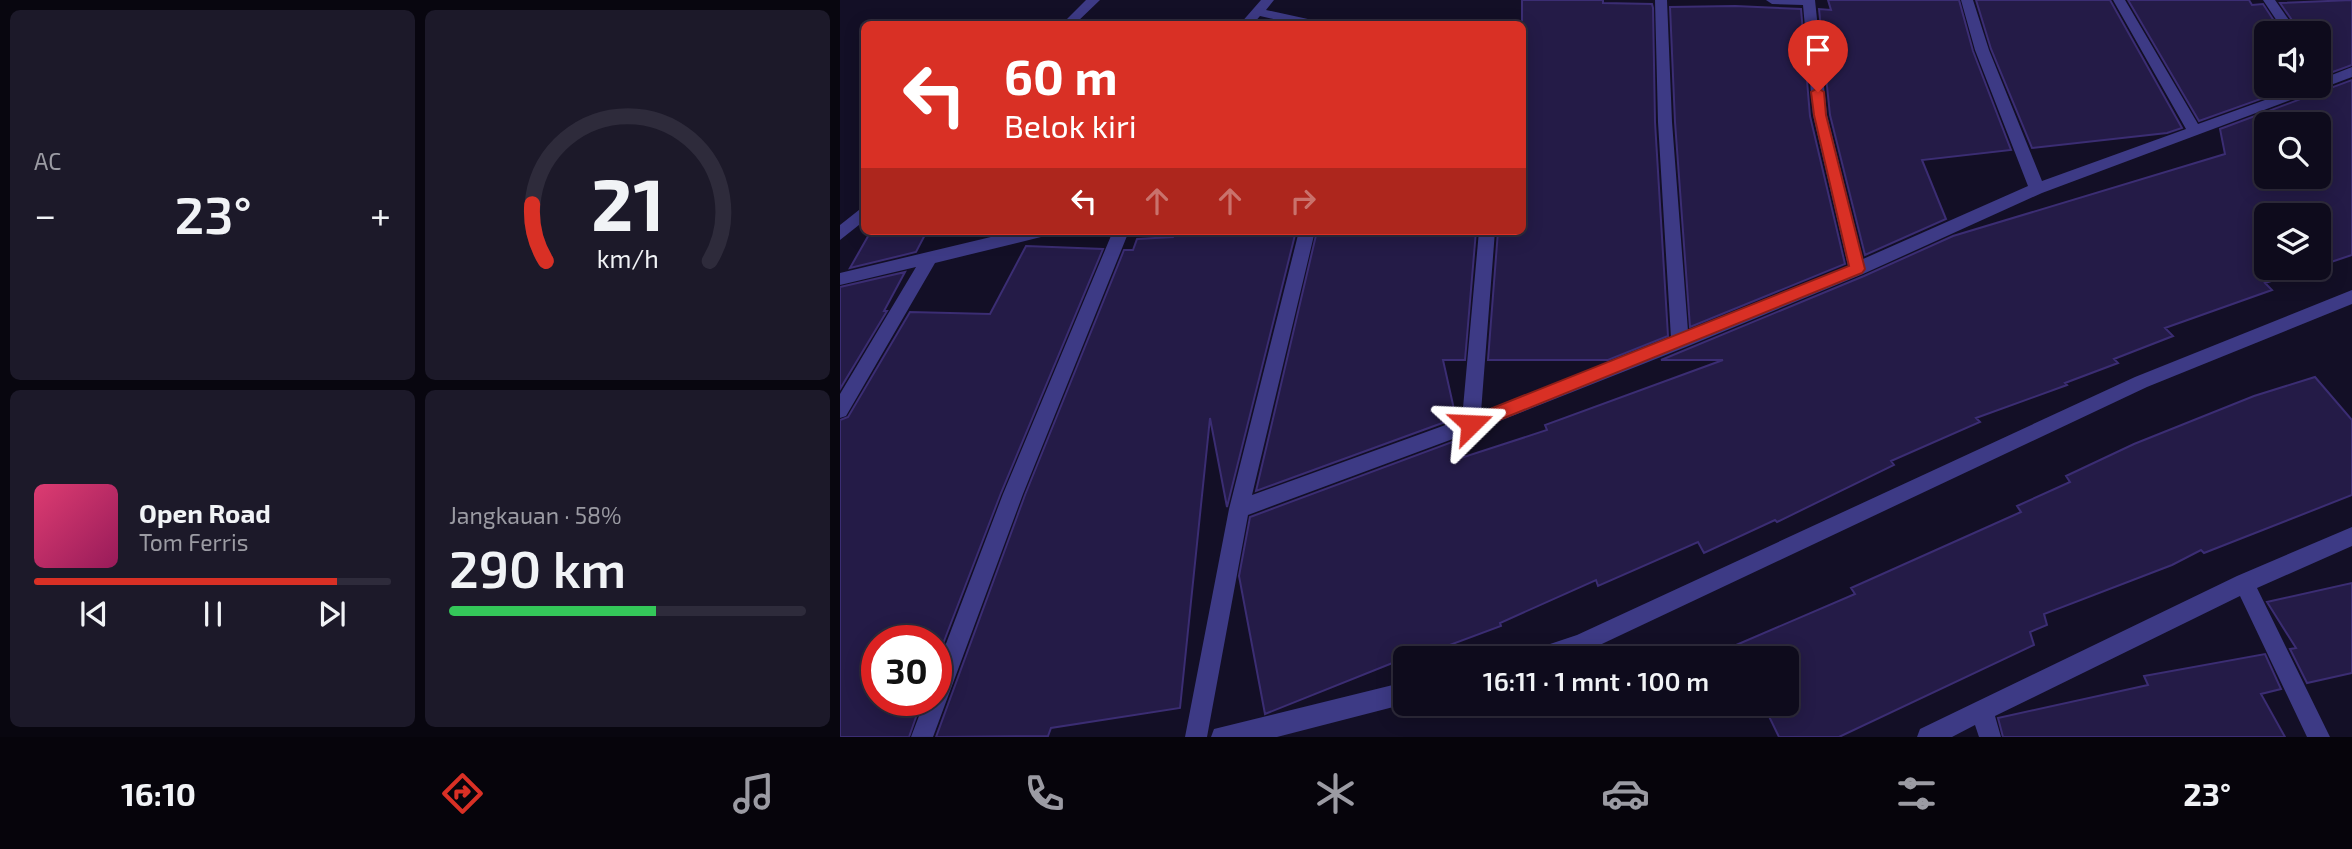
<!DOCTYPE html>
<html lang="id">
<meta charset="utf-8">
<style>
body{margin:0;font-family:"Exo 2",sans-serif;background:#1c1929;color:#f1f3f6;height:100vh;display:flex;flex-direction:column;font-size:26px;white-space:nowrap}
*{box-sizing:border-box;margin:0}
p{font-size:23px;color:#9b9ba3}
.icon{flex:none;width:38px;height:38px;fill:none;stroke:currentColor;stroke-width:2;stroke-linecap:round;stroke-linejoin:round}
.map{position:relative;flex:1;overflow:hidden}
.drawer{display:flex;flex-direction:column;gap:10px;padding:10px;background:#08060f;width:840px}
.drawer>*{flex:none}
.banner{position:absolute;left:21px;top:21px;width:665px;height:214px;border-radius:10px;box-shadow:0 4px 18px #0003,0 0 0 2px #2e2b3b;background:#d93025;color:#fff;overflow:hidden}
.fabs{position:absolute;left:1414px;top:21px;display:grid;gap:14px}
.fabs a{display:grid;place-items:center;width:77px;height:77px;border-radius:10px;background:#0e0b1c;box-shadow:0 4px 18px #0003,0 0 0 2px #2e2b3b;font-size:35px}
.speed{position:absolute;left:21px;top:625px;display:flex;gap:14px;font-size:35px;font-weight:700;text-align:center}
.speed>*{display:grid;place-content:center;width:91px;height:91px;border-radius:50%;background:#0e0b1c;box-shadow:0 4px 18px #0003,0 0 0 2px #2e2b3b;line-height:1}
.speed .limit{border:10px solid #d22;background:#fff;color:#111}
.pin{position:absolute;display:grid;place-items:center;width:60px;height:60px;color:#fff;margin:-72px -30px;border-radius:50% 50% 50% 0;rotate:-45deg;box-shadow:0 0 7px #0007}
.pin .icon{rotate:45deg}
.me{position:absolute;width:77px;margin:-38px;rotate:69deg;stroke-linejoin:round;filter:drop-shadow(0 0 5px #0008)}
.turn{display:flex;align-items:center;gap:24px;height:147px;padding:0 28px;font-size:32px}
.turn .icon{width:91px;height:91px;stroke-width:2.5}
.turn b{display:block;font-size:49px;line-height:60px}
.lanes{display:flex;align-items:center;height:66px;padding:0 28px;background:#0003;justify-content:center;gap:35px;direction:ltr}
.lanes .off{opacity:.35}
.big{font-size:52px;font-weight:600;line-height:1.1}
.drawer .tile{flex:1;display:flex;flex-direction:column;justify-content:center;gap:10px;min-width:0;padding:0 24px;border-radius:10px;background:#1c1929}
.drawer .dial{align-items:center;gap:0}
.dial svg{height:182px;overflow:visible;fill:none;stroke:#2e2b3b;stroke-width:7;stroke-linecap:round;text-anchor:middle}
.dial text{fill:#f1f3f6;stroke:none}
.song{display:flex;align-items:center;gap:21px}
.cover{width:84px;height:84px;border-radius:10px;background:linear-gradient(135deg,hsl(340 70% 55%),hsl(330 70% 35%))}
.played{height:7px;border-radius:4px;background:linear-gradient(90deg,#d93025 85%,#2e2b3b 85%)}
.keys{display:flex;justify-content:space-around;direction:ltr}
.heat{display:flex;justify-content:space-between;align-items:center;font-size:38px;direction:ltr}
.charge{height:10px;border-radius:5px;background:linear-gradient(90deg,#34c759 58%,#2e2b3b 0)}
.drawer .tiles{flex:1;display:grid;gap:10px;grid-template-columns:repeat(2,1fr)}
.trip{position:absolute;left:553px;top:646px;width:406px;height:70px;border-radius:10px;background:#0e0b1c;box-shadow:0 4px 18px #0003,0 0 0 2px #2e2b3b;font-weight:600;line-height:70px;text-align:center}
.tabs{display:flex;height:112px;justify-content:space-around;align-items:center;background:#06040b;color:#9b9ba3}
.tabs .icon{width:49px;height:49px}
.tabs .on{color:#d93025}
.tabs b{font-size:32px;color:#f1f3f6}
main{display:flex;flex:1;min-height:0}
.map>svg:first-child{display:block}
.building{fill:#241b47;stroke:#3b2d73;stroke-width:2;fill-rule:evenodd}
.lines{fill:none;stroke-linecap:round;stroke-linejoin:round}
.minor{fill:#3d3a85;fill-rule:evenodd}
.route{fill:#d93025;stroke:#8d1f18;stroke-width:2}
</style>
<main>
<section class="drawer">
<div class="tiles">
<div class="tile"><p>AC</p>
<div class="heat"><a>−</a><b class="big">23°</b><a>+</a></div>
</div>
<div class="tile dial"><svg viewBox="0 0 100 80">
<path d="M14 69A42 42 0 1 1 86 69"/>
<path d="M14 69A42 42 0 0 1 8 44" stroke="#d93025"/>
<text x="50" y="56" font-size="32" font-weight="700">21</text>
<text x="50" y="72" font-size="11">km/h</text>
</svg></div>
<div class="tile">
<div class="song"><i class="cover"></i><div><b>Open Road</b><p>Tom Ferris</p></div></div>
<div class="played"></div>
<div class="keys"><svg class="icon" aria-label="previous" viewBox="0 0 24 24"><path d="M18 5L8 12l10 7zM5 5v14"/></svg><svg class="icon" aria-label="pause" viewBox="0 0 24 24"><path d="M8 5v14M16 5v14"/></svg><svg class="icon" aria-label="next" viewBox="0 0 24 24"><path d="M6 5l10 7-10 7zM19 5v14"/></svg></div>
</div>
<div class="tile"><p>Jangkauan · 58%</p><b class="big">290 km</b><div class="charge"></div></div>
</div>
</section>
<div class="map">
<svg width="1512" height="737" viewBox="0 0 1512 737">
<rect width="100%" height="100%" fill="#130f26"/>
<path class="building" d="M682,0H763V3L812,4L813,8L815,122L828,336L768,360H648L658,231H682Z
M988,0H1119L1133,51L1171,150L1082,160L1106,219L1025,255L990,115L979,9L991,10Z
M1136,0H1270L1342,128L1327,133L1192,148L1151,49Z
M1288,0H1409L1412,5L1423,4L1442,33H1426V86H1457L1359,121Z
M1512,0V65L1479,77V33H1461L1440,3Z
M895,6L961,9L970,116L1005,264L850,327L835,122L830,7Z
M1512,80V255L1479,266V215H1426V268H1472L1425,283L1432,290L1325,328L1333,336L1274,359L1278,363L1225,383L1227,385L1136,418L1140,422L1051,461L1054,465L937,522L935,520L864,553L858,542L758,586L756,580L660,623L661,626L583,655L582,652L565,658L425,714L399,576L410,517L620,439L624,457L707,430L705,425L883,360H821L1024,276L1113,236L1385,154L1380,129ZM1426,124H1479V177H1426Z
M31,231H87L76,252L10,268Z
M334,231H456L387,507L370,418L340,708L211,728L208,736L96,737L185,495L284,250H293L297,239L333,237Z
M477,231H636L625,360H603L616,418L416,491Z
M186,246L263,249L161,493L96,662V640H37V700H82L69,737H0V420L8,417L70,312L150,314Z
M65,272L44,311H47L0,389V287Z
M1475,377L1512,420V495L1364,553L1361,550L1332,565L1204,614L1207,625L1190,632L1194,645L999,737H939L923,704H947V658H902L896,645L1015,594L1011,588L1181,512L1177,506L1230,482L1226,476L1294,444L1414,396Z
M1512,583V673L1467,683L1450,649L1456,648L1427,602Z
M1425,654L1441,689L1421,694L1445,737H1163L1158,718L1308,685L1304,676Z"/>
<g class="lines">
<path class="minor" d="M246,0H260L235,24H222Z
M421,0H434L426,10L477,21L479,24H456L420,16L413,24H400Z
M815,0H827L832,122L848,331L1008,266L973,115L963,5L932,4L926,0H975L987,115L1023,259L1188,186L1135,50L1121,0H1133L1149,50L1202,181L1346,129L1273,0H1285L1358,124L1464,86H1479V80L1512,67V77L1202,193L1023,274L846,347L637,430L408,515L367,737H345L389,509L459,231H475L412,495L622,419L639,231H655L641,412L831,338L818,122Z
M1423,0H1435L1458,33H1445Z
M24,206V221L0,240V225Z
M176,231H209L201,237L95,263L6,416L0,418V394L76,267L0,285V273Z
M273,231H289L183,494L93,737H71L85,700H96V670L163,494Z
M1512,290V304L1307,387L747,651L730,658H689L692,650L737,635L1295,377Z
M1512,527V546L1417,588L1490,737H1467L1400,596L1155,716L1161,737H1139L1135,725L1112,737H1077L1080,729L1397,576Z
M565,682V704L437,737H371L374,729Z"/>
</g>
<path class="route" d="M978,88L984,92L986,115L1025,269L1022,273L637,429L631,431L625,429L622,424L625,419L1009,266L974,115L971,92Z"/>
</svg>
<div class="fabs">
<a><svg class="icon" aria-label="sound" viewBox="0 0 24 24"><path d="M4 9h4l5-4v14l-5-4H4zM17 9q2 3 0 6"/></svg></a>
<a><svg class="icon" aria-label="search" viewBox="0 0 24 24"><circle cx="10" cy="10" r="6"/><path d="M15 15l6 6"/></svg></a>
<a><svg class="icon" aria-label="layers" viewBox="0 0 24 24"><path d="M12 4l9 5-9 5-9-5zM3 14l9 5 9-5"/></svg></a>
</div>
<div class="speed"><div class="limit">30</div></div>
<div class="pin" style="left:978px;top:92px;background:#d93025"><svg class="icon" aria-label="arrive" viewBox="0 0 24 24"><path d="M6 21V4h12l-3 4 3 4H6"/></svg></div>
<svg class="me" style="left:631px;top:424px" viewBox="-20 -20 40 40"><path d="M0-17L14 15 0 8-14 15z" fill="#d93025" stroke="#fff" stroke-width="4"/></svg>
<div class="trip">16:11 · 1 mnt · 100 m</div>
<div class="banner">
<div class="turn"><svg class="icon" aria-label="left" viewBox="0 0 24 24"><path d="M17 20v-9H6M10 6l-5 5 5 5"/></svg><div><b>60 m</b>Belok kiri</div></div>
<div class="lanes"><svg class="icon" aria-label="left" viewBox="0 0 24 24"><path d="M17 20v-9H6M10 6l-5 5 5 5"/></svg><svg class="icon off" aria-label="ahead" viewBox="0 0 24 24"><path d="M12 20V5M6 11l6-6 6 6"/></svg><svg class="icon off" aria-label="ahead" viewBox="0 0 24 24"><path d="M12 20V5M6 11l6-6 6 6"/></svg><svg class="icon off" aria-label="right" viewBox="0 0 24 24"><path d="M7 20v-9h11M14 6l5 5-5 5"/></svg></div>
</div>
</div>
</main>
<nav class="tabs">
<b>16:10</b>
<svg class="icon on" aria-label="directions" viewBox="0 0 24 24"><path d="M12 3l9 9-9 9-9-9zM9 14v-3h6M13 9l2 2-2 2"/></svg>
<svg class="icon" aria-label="music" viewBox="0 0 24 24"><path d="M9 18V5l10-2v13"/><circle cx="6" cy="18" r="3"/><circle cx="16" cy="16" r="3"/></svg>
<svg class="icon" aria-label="phone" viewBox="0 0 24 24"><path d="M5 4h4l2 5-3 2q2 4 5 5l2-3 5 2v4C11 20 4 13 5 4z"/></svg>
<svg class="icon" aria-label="climate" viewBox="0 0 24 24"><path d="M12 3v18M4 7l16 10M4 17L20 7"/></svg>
<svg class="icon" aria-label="car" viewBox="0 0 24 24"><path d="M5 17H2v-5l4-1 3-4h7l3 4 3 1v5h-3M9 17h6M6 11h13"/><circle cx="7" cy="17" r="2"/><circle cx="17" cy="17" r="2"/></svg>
<svg class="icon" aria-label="filters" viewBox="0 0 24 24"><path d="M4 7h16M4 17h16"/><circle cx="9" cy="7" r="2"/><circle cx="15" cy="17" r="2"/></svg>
<b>23°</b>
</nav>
